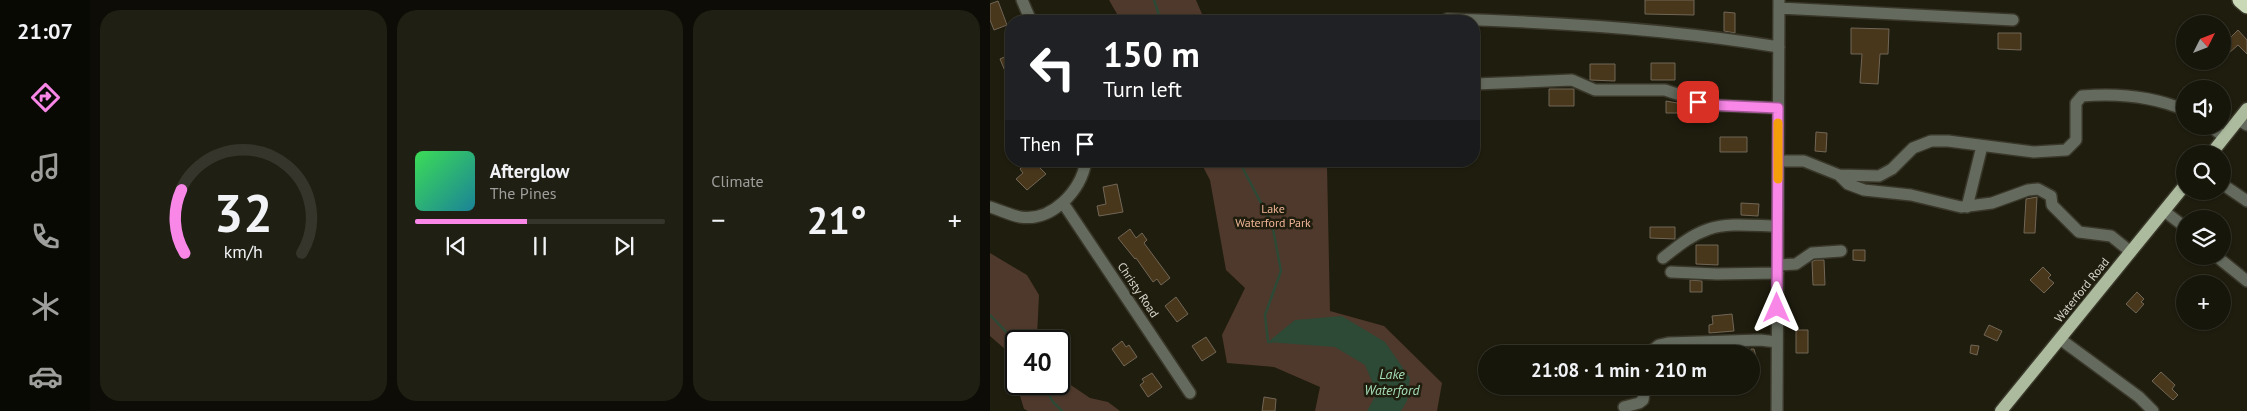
<!DOCTYPE html>
<meta charset="utf-8">
<style>
body{margin:0;font-family:"PT Sans",sans-serif;background:#201f13;color:#f1f3f6;height:100vh;display:flex;flex-direction:column;font-size:19px;white-space:nowrap}
*{box-sizing:border-box;margin:0}
p{font-size:16px;color:#9e9f9c}
.icon{flex:none;width:28px;height:28px;fill:none;stroke:currentColor;stroke-width:2;stroke-linecap:round;stroke-linejoin:round}
.map{position:relative;flex:1;overflow:hidden}
.drawer{display:flex;flex-direction:column;gap:10px;padding:10px;background:#0d0c06;width:900px}
.drawer>*{flex:none}
.hud{position:absolute;left:15px;top:15px;width:475px;height:152px;border-radius:20px;box-shadow:0 1px 4px #0004,0 0 0 1px #36352b;background:#202124;color:#fff;overflow:hidden}
.needle{width:32px;rotate:48deg}
.fabs{position:absolute;left:1186px;top:15px;display:grid;gap:10px}
.fabs a{display:grid;place-items:center;width:55px;height:55px;border-radius:50%;background:#17160a;box-shadow:0 1px 4px #0004,0 0 0 1px #36352b;font-size:25px}
.speed{position:absolute;left:15px;top:330px;display:flex;gap:10px;font-size:25px;font-weight:700;text-align:center}
.speed>*{display:grid;place-content:center;width:65px;height:65px;border-radius:50%;background:#17160a;box-shadow:0 1px 4px #0004,0 0 0 1px #36352b;line-height:1}
.speed .limit{border:2px solid #111;border-radius:8px;background:#fff;color:#111}
.pin{position:absolute;display:grid;place-items:center;width:42px;height:42px;color:#fff;margin:-21px;border-radius:10px;box-shadow:0 2px 8px #0006}
.me{position:absolute;width:55px;margin:-28px;rotate:0deg;stroke-linejoin:round;filter:drop-shadow(0 0 4px #0008)}
.turn{display:flex;align-items:center;gap:18px;height:105px;padding:0 15px;font-size:22px}
.turn .icon{width:65px;height:65px;stroke-width:2.5}
.turn b{display:block;font-size:35px;line-height:42px}
.then{display:flex;align-items:center;height:48px;padding:0 15px;background:#0003;gap:10px;font-size:19px}
.big{font-size:38px;font-weight:800;line-height:1.1}
.drawer .widget{flex:1;display:flex;flex-direction:column;justify-content:center;gap:8px;min-width:0;padding:0 18px;border-radius:20px;background:#201f13}
.drawer .dial{align-items:center;gap:0}
.dial svg{height:130px;overflow:visible;fill:none;stroke:#36352b;stroke-width:7;stroke-linecap:round;text-anchor:middle}
.dial text{fill:#f1f3f6;stroke:none}
.song{display:flex;align-items:center;gap:15px}
.cover{width:60px;height:60px;border-radius:8px;background:linear-gradient(135deg,hsl(130 70% 55%),hsl(190 70% 35%))}
.played{height:5px;border-radius:2px;background:linear-gradient(90deg,#f987e8 45%,#36352b 45%)}
.keys{display:flex;justify-content:space-around;direction:ltr}
.heat{display:flex;justify-content:space-between;align-items:center;font-size:28px;direction:ltr}
.drawer .tiles{flex:1;display:grid;gap:10px;grid-template-columns:repeat(3,1fr)}
.trip{position:absolute;left:488px;top:345px;width:282px;height:50px;border-radius:25px;background:#17160a;box-shadow:0 1px 4px #0004,0 0 0 1px #36352b;font-weight:800;line-height:50px;text-align:center}
main{display:flex;flex:1;min-height:0}
.menu{display:flex;flex-direction:column;width:90px;justify-content:space-around;align-items:center;background:#090904;color:#9e9f9c}
.menu .icon{width:35px;height:35px}
.menu .on{color:#f987e8}
.menu b{font-size:22px;color:#f1f3f6}
.map>svg:first-child{display:block}
.green{fill:#4f392c}
.water{fill:#2d4a36}
.lines{fill:none;stroke-linecap:round;stroke-linejoin:round}
.stream{stroke:#2d4a36;stroke-width:2.5}
.building{fill:#49371b;stroke:#716657}
.minor-casing{stroke:#393729;stroke-width:14}
.major-casing{stroke:#393729;stroke-width:15}
.highway-casing{stroke:#393729;stroke-width:18}
.minor{stroke:#646a5d;stroke-width:11}
.major{stroke:#acba9e;stroke-width:12}
.highway{stroke:#c9d9b7;stroke-width:15}
.route-casing{stroke:#a25897;stroke-width:12}
.route{stroke:#f987e8;stroke-width:9}
.slow{stroke:#f59e0b;stroke-width:9}
.labels{text-anchor:middle;stroke-width:5;stroke-linejoin:round;paint-order:stroke}
.park-label{font-size:12px;fill:#eeb596;stroke:#1f1d0e}
.street-label{font-size:12px;fill:#d8d7cd;stroke:#1f1d0e}
.water-label{font-size:14px;font-style:italic;fill:#a5ddb6;stroke:#1f1d0e}
</style>
<main>
<nav class="menu">
<b>21:07</b>
<svg class="icon on" aria-label="directions" viewBox="0 0 24 24"><path d="M12 3l9 9-9 9-9-9zM9 14v-3h6M13 9l2 2-2 2"/></svg>
<svg class="icon" aria-label="music" viewBox="0 0 24 24"><path d="M9 18V5l10-2v13"/><circle cx="6" cy="18" r="3"/><circle cx="16" cy="16" r="3"/></svg>
<svg class="icon" aria-label="phone" viewBox="0 0 24 24"><path d="M5 4h4l2 5-3 2q2 4 5 5l2-3 5 2v4C11 20 4 13 5 4z"/></svg>
<svg class="icon" aria-label="climate" viewBox="0 0 24 24"><path d="M12 3v18M4 7l16 10M4 17L20 7"/></svg>
<svg class="icon" aria-label="car" viewBox="0 0 24 24"><path d="M5 17H2v-5l4-1 3-4h7l3 4 3 1v5h-3M9 17h6M6 11h13"/><circle cx="7" cy="17" r="2"/><circle cx="17" cy="17" r="2"/></svg>
</nav>
<section class="drawer">
<div class="tiles">
<div class="widget dial"><svg viewBox="0 0 100 80">
<path d="M14 69A42 42 0 1 1 86 69"/>
<path d="M14 69A42 42 0 0 1 12 30" stroke="#f987e8"/>
<text x="50" y="56" font-size="32" font-weight="700">32</text>
<text x="50" y="72" font-size="11">km/h</text>
</svg></div>
<div class="widget">
<div class="song"><i class="cover"></i><div><b>Afterglow</b><p>The Pines</p></div></div>
<div class="played"></div>
<div class="keys"><svg class="icon" aria-label="previous" viewBox="0 0 24 24"><path d="M18 5L8 12l10 7zM5 5v14"/></svg><svg class="icon" aria-label="pause" viewBox="0 0 24 24"><path d="M8 5v14M16 5v14"/></svg><svg class="icon" aria-label="next" viewBox="0 0 24 24"><path d="M6 5l10 7-10 7zM19 5v14"/></svg></div>
</div>
<div class="widget"><p>Climate</p>
<div class="heat"><a>−</a><b class="big">21°</b><a>+</a></div>
</div>
</div>
</section>
<div class="map">
<svg width="1257" height="411" viewBox="0 0 1257 411">
<rect width="100%" height="100%" fill="#1f1d0e"/>
<path class="green" d="M119,0H206L215,21H131Z
M210,161H331L337,166L340,311L394,326L452,383L447,411H325L330,387L284,367L237,363L232,335L255,288L236,270L220,180Z
M0,253L37,275L49,295L47,336L49,341H26V384H69V377L100,398L118,402L130,411H38L34,409L16,350L0,336Z"/>
<path class="water" d="M352,316L395,342L420,378L417,401L411,411H377L387,393L375,365L345,347L278,342L305,320Z"/>
<g class="lines">
<path class="stream" d="M164,0L171,21
M249,161L282,224L291,271L275,315L278,342H281
M0,315L26,342
M53,384L63,402L72,411"/>
</g>
<path class="building" d="M655,0H704V15L655,14Z
M8,1L17,25L4,30L0,20V4Z
M734,12L745,13V33L734,31Z
M861,28L899,29L898,54H890L888,84L870,83L872,54H861Z
M1248,30L1257,40V54L1248,45L1239,53L1232,46Z
M1008,33H1031V50L1008,49Z
M21,54V68L15,71L10,59Z
M661,63H685V80H661Z
M600,64H625V81L600,80Z
M559,89H584V106H559Z
M676,101L693,104V113H676Z
M826,132L837,133L836,152L825,151Z
M730,137H757V152H730Z
M38,161H43L56,174L37,190L26,179L33,173L30,169Z
M127,184L133,212L109,216L107,206L116,204L113,187Z
M1047,197L1045,233H1034L1036,199Z
M751,203L769,204L768,216L751,215Z
M660,227H685V239L660,238Z
M140,229L146,238L152,233L157,240L154,243L180,278L171,285L167,279L163,282L146,258L145,259L128,238Z
M706,245H728V265L706,264Z
M863,250H875V261L863,260Z
M825,260H834L835,285H823L822,262Z
M1053,267L1061,275L1058,278L1064,283L1054,293L1040,280Z
M700,280L712,281V292H700Z
M1147,292L1154,299L1151,302L1154,304L1146,313L1136,304Z
M186,297L198,314L187,322L175,306Z
M742,314L744,331L719,333V325L723,324L722,316Z
M999,325L1012,331L1007,341L994,335Z
M806,330H818V353H806Z
M216,337L226,352L212,361L202,346Z
M132,341L136,347L139,345L147,357L134,366L122,349Z
M981,345L989,346L987,355L980,353Z
M761,349H764L770,373L761,375Z
M1171,372L1185,385L1182,389L1188,395L1183,400L1162,381Z
M162,373L172,387L158,397L150,385L154,382L152,379Z
M274,397L286,399L285,411H272Z"/>
<g class="lines">
<defs>
<path id="minor" d="M32,0L41,21
M789,8L1023,20
M457,19C566,22 682,29 789,47
M485,84L582,80L605,90H675L720,105L788,108
M1248,120L1257,125
M1220,126L1234,137
M788,161H814L849,175L889,176L902,169L923,148L941,141H958L1044,152L1076,150L1086,140V103L1092,96C1127,93 1162,96 1195,110
M849,175L858,184L874,190L921,195L971,207L1002,203L1038,190L1048,189L1061,196L1062,205L1089,232L1121,236L1141,252
M1232,184L1257,201
M73,203L200,393
M0,207C10,210 20,215 30,217C62,222 91,191 96,161
M977,207L992,146
M1174,211L1195,227
M1226,256L1257,281
M673,258C688,246 701,235 719,229C737,222 768,226 788,226
M788,265L806,264L822,253L851,251
M681,272L727,274L788,273
M1070,339L1149,397L1163,411
M658,354L669,345L678,343L770,340L787,342
M634,407L649,403L653,400L655,386
M787,411L789,0"/>
<path id="major" d="M1221,154L1257,109
M1011,411L1195,185"/>
<path id="highway" d="M1250,0L1257,6"/>
</defs>
<use href="#minor" class="minor-casing"/>
<use href="#major" class="major-casing"/>
<use href="#highway" class="highway-casing"/>
<use href="#minor" class="minor"/>
<use href="#major" class="major"/>
<use href="#highway" class="highway"/>
</g>
<g class="lines">
<defs>
<path id="route" d="M708,102L720,105L788,108L787,308"/>
</defs>
<use href="#route" class="route-casing"/>
<use href="#route" class="route"/>
<path class="slow" d="M788,179V123"/>
</g>
<g class="labels">
<g class="park-label">
<text x="283" y="213">Lake<tspan x="283" dy="14">Waterford Park</tspan></text>
</g>
<g class="street-label">
<text transform="translate(148 290) rotate(56)" y="4">Christy Road</text>
<text transform="translate(1092 290) rotate(-51)" y="4">Waterford Road</text>
</g>
<g class="water-label">
<text x="402" y="379">Lake<tspan x="402" dy="16">Waterford</tspan></text>
</g>
</g>
</svg>
<div class="fabs">
<a><svg class="needle" viewBox="-14 -14 28 28"><path d="M0-13l5 13h-10z" fill="#e53935"/><path d="M0 13l5-13h-10z" fill="#9e9f9c"/></svg></a>
<a><svg class="icon" aria-label="sound" viewBox="0 0 24 24"><path d="M4 9h4l5-4v14l-5-4H4zM17 9q2 3 0 6"/></svg></a>
<a><svg class="icon" aria-label="search" viewBox="0 0 24 24"><circle cx="10" cy="10" r="6"/><path d="M15 15l6 6"/></svg></a>
<a><svg class="icon" aria-label="layers" viewBox="0 0 24 24"><path d="M12 4l9 5-9 5-9-5zM3 14l9 5 9-5"/></svg></a>
<a>+</a>
</div>
<div class="speed"><div class="limit">40</div></div>
<div class="pin" style="left:708px;top:102px;background:#d93025"><svg class="icon" aria-label="arrive" viewBox="0 0 24 24"><path d="M6 21V4h12l-3 4 3 4H6"/></svg></div>
<svg class="me" style="left:787px;top:308px" viewBox="-20 -20 40 40"><path d="M0-17L14 15 0 8-14 15z" fill="#f987e8" stroke="#fff" stroke-width="4"/></svg>
<div class="trip">21:08 · 1 min · 210 m</div>
<div class="hud">
<div class="turn"><svg class="icon" aria-label="left" viewBox="0 0 24 24"><path d="M17 20v-9H6M10 6l-5 5 5 5"/></svg><div><b>150 m</b>Turn left</div></div>
<div class="then">Then<svg class="icon" aria-label="arrive" viewBox="0 0 24 24"><path d="M6 21V4h12l-3 4 3 4H6"/></svg></div>
</div>
</div>
</main>
